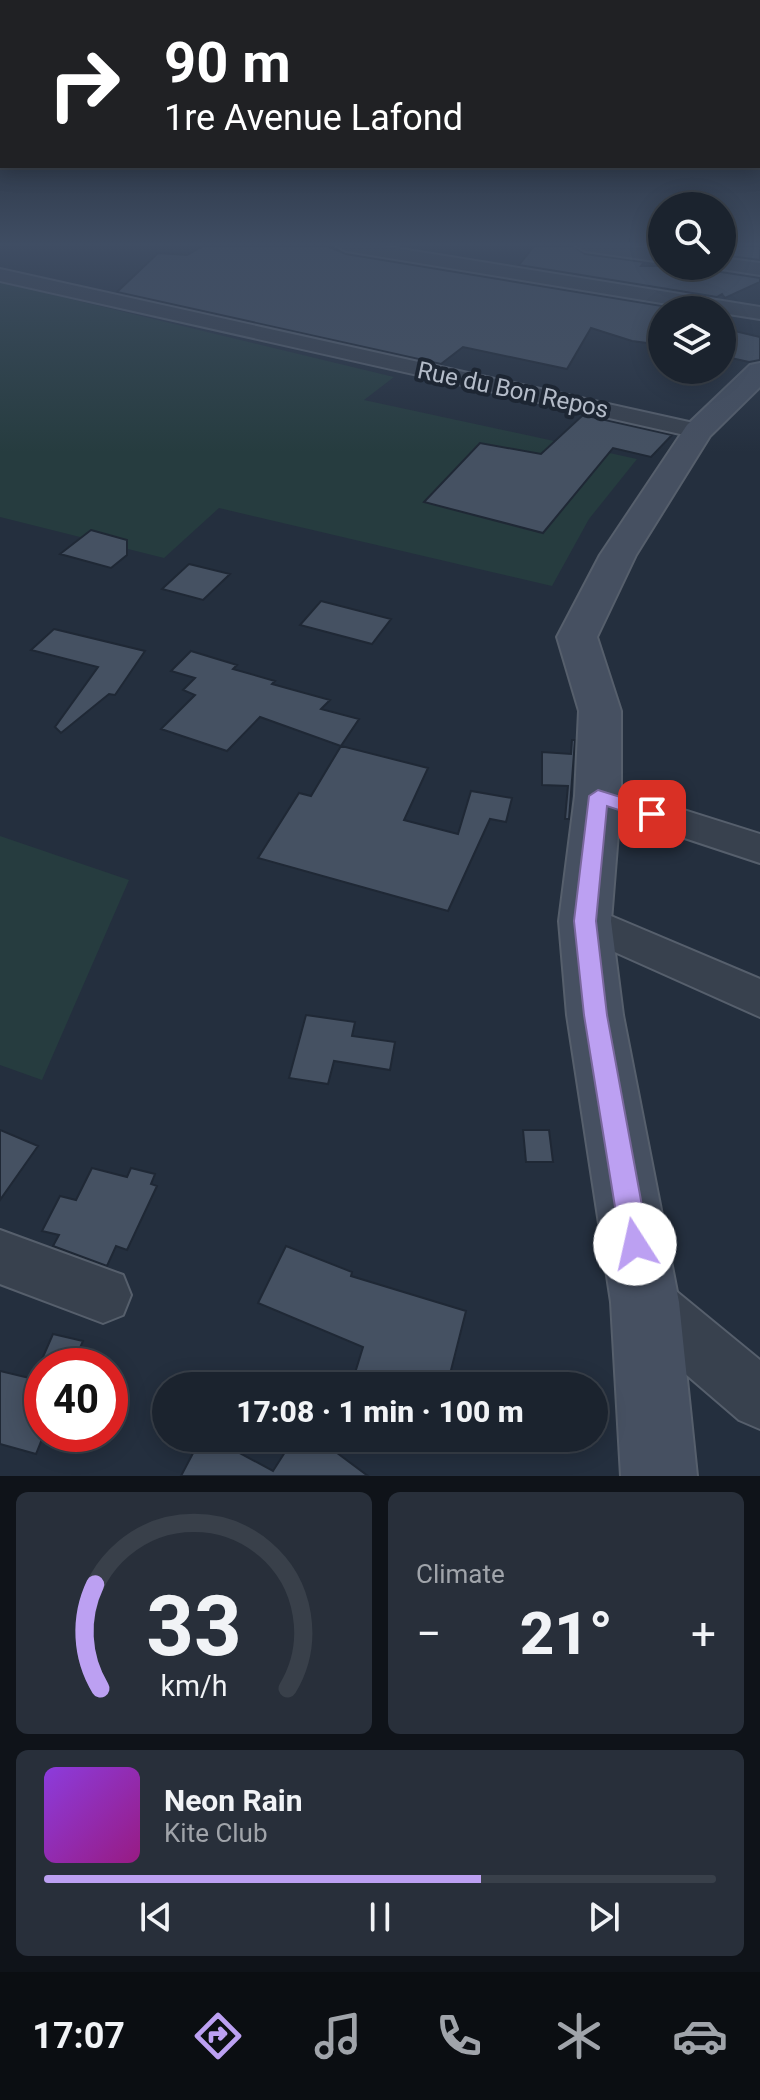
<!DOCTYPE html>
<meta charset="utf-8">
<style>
body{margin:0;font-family:Roboto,sans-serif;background:#282f3a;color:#f1f3f6;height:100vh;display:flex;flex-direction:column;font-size:30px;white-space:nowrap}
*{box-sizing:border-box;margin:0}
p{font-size:26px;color:#a0a4aa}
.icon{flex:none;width:44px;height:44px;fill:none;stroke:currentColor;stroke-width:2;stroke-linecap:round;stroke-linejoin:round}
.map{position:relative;height:1476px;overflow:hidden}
.side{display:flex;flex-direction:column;gap:16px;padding:16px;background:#0f1319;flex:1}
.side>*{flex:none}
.banner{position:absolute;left:0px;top:0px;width:760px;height:168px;box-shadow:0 4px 20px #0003,0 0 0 2px #39404a;background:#202124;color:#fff;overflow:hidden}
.buttons{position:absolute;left:648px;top:192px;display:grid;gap:16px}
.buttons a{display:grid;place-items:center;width:88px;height:88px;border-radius:50%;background:#1b232e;box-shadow:0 4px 20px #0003,0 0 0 2px #39404a;font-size:40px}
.speed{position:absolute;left:24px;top:1348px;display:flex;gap:16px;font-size:40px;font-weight:700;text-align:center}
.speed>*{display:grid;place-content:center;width:104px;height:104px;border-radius:50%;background:#1b232e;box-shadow:0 4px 20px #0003,0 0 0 2px #39404a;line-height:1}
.speed .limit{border:12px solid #d22;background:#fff;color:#111}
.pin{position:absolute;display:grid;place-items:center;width:68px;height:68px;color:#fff;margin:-34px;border-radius:16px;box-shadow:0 4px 12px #0006}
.me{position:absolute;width:88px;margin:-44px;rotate:350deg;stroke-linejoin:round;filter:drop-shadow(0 0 6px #0008)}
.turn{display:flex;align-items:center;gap:28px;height:168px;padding:0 32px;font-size:36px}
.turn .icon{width:104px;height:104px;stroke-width:2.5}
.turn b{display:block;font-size:56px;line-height:68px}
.big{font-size:60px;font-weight:800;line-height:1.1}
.side .card{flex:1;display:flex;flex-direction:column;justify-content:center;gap:12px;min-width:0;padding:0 28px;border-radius:12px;background:#282f3a}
.side .dial{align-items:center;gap:0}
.dial svg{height:208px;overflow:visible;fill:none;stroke:#39404a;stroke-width:7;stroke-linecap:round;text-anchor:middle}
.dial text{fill:#f1f3f6;stroke:none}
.song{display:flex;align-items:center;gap:24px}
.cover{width:96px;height:96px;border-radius:12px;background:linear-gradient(135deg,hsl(270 70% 55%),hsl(310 70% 35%))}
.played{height:8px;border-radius:4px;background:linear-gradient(90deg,#bca0f2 65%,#39404a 65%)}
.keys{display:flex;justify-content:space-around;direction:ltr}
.heat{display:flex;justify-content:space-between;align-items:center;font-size:44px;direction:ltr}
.side .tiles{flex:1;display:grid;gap:16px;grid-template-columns:1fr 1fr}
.card:last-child{grid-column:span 2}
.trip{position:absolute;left:152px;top:1372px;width:456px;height:80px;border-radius:40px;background:#1b232e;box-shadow:0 4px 20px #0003,0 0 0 2px #39404a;font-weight:800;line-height:80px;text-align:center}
.menu{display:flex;height:128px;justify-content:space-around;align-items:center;background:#0b0e12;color:#a0a4aa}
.menu .icon{width:56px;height:56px}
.menu .on{color:#bca0f2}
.menu b{font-size:36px;color:#f1f3f6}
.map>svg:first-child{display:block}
.green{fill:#263c3f}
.building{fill:#455162;stroke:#1f2835;stroke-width:2}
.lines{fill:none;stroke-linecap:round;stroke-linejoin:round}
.street-casing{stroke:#565f6c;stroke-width:4}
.secondary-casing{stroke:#565f6c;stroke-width:4}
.street{fill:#38414e;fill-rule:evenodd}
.secondary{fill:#465061;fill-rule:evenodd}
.route{fill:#bca0f2;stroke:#7a689d;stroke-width:2}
.labels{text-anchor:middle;stroke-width:8;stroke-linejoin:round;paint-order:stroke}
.far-street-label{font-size:24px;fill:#b4bcc9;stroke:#1d2633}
</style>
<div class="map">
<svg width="760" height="1476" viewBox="0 0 760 1476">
<rect width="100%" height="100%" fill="#242f3e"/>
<path class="green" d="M0,282L394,377L364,400L637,459L589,519L552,586L219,508L164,558L0,517Z
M0,836L129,880L42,1080L0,1065Z"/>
<path class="building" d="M203,246H327L346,254L662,306V345L632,341L591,328L567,369L463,347L441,364L117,292L158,253L187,255Z
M534,246H573L585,254L644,262L641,266H711L715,271L760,278V282L725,298L722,294L717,297L519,265Z
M722,246H760V260L722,255Z
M722,328L760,337V360L749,362L722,356Z
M583,415L672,435L651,457L613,448L543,533L424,502L480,443L541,454Z
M91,530L127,540V555L111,568L60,554Z
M189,564L230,574L203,600L162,589Z
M321,601L391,619L372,644L300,625Z
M54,629L145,651L115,695L109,694L61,733L55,727L98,667L31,650Z
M191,651L237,665L233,669L275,681L272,684L330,700L321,709L359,719L341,746L428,768L404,820L458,834L471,791L512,798L506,822L490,819L448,911L258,858L299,793L311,796L341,746L260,717L227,751L161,729L195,695L183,690L195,678L171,671Z
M572,740H575L569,819H565L568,786L542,785V752L571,754Z
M306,1015L355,1022L352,1036L395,1042L390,1070L334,1061L328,1084L289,1078Z
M0,1130L38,1146L0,1200Z
M523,1130H549L553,1162H526Z
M92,1168L127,1177L131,1168L155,1174L151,1184L157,1186L127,1250L116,1246L107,1266L53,1246L59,1235L42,1231L60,1196L76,1200Z
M286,1246L352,1272L351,1276L466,1311L447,1386H351L363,1347L258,1303Z
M53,1334L83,1341L72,1366H39Z
M0,1371L42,1381V1439L36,1454L0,1444Z
M201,1438H212L273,1471L294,1438H317L368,1476H181Z"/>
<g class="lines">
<defs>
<path id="street" d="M337,246H383L760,307V319L722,313V310H704L346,251Z
M576,246H631L662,250V262L585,251Z
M722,258L760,263V275L715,268L714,266H722Z
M0,269L698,424L707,426L710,431L707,436L698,438L0,281Z
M598,783L760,834V863L585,805L579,796L585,787Z
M585,905L760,979V1017L570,932L564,921L570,910Z
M0,1230L123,1275L131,1295L123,1315L103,1323L0,1284Z
M645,1274L665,1282L760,1360V1429L739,1420L625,1322L617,1302L625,1282Z"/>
<path id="secondary" d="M760,363V387L710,436L636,555L597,637L621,711V796L611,921L623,1015L679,1302L697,1476H621L611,1302L567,1015L559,921L575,796L579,711L557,637L600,555L687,425L750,365Z"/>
</defs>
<use href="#street" class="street-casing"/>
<use href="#secondary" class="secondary-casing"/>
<use href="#street" class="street"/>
<use href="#secondary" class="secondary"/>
</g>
<linearGradient id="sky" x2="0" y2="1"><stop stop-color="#141a22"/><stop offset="0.54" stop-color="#3f4d63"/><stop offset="1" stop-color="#3f4d63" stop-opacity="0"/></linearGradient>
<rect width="760" height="453" fill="url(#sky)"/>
<path class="route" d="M598,790L659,809L662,814L652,821L607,806L596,921L607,1015L649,1244L645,1254L635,1258L625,1254L621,1244L584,1015L574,921L589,796Z"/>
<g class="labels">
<g class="far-street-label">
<text transform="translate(513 390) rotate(12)" y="8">Rue du Bon Repos</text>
</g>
</g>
</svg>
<div class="buttons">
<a><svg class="icon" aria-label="search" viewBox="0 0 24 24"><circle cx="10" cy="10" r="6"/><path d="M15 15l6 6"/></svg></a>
<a><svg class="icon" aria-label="layers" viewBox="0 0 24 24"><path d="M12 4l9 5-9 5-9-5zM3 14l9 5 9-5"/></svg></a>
</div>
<div class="speed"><div class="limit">40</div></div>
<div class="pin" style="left:652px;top:814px;background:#d93025"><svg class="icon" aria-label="arrive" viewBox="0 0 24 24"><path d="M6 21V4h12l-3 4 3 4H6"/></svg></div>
<svg class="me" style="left:635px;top:1244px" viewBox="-20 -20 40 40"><circle r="19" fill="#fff"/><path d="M0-13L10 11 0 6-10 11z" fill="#bca0f2"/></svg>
<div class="trip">17:08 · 1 min · 100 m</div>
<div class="banner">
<div class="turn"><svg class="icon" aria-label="right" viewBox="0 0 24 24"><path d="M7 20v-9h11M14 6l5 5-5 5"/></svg><div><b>90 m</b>1re Avenue Lafond</div></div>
</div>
</div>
<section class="side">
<div class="tiles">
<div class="card dial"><svg viewBox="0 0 100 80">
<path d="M14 69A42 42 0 1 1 86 69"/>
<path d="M14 69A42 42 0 0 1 12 29" stroke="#bca0f2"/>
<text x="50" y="56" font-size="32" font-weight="700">33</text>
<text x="50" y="72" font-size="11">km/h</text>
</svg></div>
<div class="card"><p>Climate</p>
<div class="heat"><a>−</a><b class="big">21°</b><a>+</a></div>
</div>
<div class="card">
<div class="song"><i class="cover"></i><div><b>Neon Rain</b><p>Kite Club</p></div></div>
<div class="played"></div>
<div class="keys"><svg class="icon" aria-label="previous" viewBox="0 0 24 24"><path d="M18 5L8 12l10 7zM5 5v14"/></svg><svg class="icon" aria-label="pause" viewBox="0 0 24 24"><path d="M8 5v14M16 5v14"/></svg><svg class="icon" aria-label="next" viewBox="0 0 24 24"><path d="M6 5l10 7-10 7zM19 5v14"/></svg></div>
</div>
</div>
</section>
<nav class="menu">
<b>17:07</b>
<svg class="icon on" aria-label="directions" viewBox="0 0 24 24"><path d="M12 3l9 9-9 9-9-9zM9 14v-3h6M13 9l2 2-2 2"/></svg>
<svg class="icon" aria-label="music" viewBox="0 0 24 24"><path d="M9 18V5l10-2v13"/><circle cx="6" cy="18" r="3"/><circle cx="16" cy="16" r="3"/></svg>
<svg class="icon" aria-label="phone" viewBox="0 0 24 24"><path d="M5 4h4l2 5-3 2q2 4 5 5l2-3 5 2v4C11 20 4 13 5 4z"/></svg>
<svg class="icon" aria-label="climate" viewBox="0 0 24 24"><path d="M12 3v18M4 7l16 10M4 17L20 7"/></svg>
<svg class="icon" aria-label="car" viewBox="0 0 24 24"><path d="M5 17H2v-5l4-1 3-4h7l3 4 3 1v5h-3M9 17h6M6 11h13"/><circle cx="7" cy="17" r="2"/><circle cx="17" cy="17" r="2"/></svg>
</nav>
